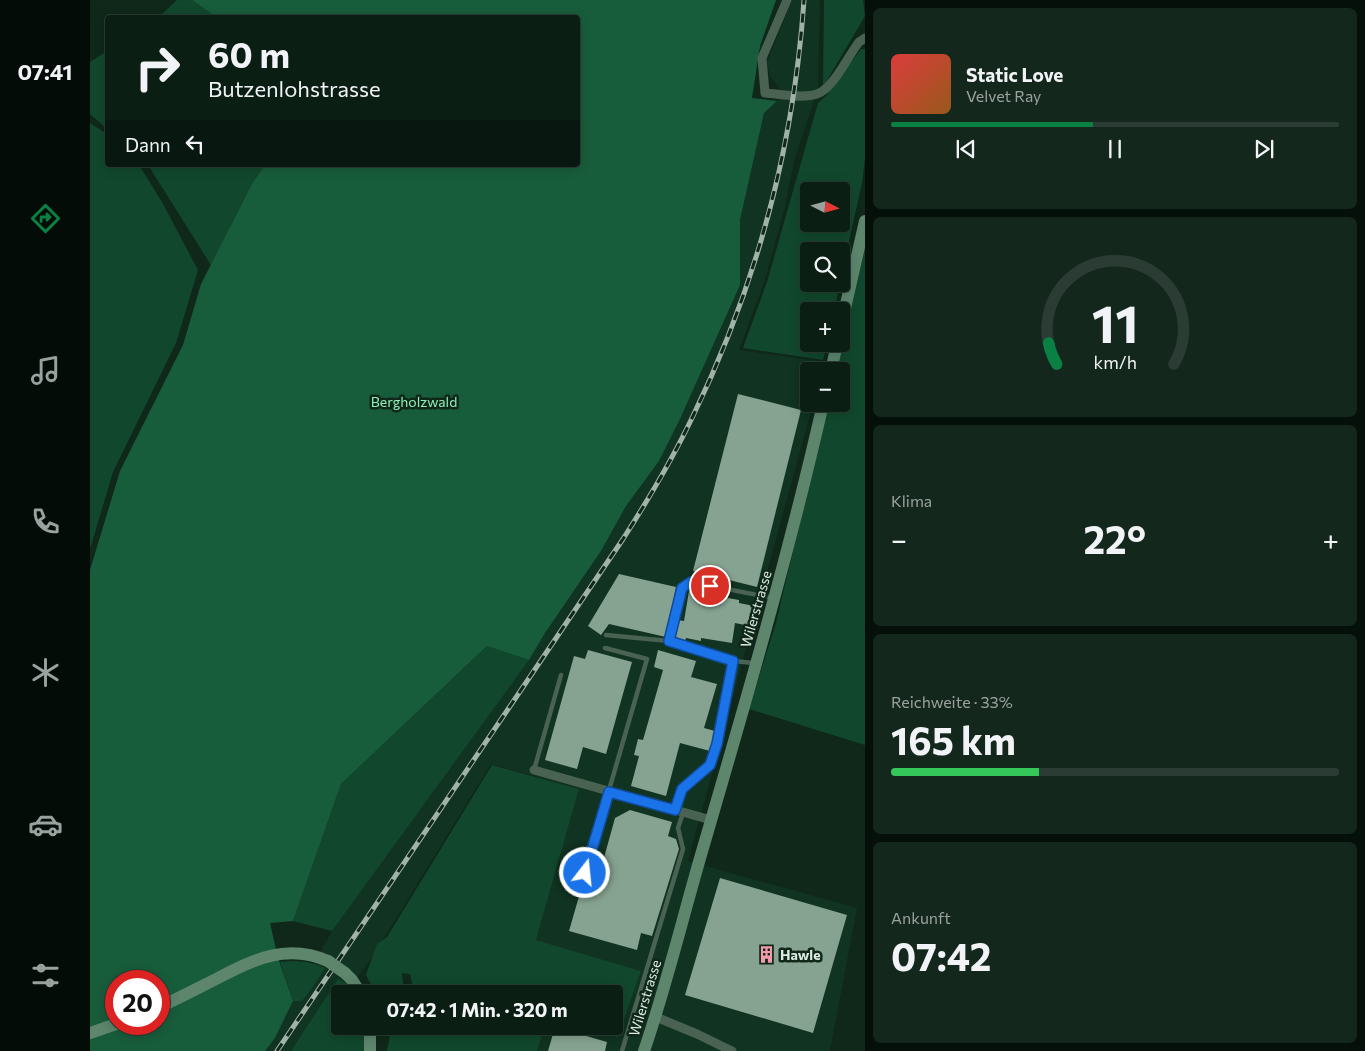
<!DOCTYPE html>
<html lang="de">
<meta charset="utf-8">
<style>
body{margin:0;font-family:Commissioner,sans-serif;background:#14271d;color:#f1f3f6;height:100vh;display:flex;flex-direction:column;font-size:19px;white-space:nowrap}
*{box-sizing:border-box;margin:0}
p{font-size:16px;color:#9aa2a0}
.icon{flex:none;width:28px;height:28px;fill:none;stroke:currentColor;stroke-width:2;stroke-linecap:round;stroke-linejoin:round}
.map{position:relative;flex:1;overflow:hidden}
.sheet{display:flex;flex-direction:column;gap:8px;padding:8px;background:#06100b;width:500px}
.sheet>*{flex:none}
.guide{position:absolute;left:15px;top:15px;width:475px;height:152px;border-radius:5px;box-shadow:0 2px 12px #0003,0 0 0 1px #2b3c34;background:#0b1e14;color:#f1f3f6;overflow:hidden}
.needle{width:32px;rotate:96deg}
.buttons{position:absolute;left:710px;top:182px;display:grid;gap:10px}
.buttons a{display:grid;place-items:center;width:50px;height:50px;border-radius:5px;background:#0b1e14;box-shadow:0 2px 12px #0003,0 0 0 1px #2b3c34;font-size:25px}
.speed{position:absolute;left:15px;top:970px;display:flex;gap:10px;font-size:25px;font-weight:700;text-align:center}
.speed>*{display:grid;place-content:center;width:65px;height:65px;border-radius:50%;background:#0b1e14;box-shadow:0 2px 12px #0003,0 0 0 1px #2b3c34;line-height:1}
.speed .limit{border:8px solid #d22;background:#fff;color:#111}
.pin{position:absolute;display:grid;place-items:center;width:42px;height:42px;color:#fff;margin:-21px;border:2px solid #fff;border-radius:50%;box-shadow:0 1px 5px #0007}
.me{position:absolute;width:55px;margin:-28px;rotate:16deg;stroke-linejoin:round;filter:drop-shadow(0 0 4px #0008)}
.turn{display:flex;align-items:center;gap:18px;height:105px;padding:0 20px;font-size:22px}
.turn .icon{width:65px;height:65px;stroke-width:2.5}
.turn b{display:block;font-size:35px;line-height:42px}
.then{display:flex;align-items:center;height:48px;padding:0 20px;background:#0003;gap:10px;font-size:19px}
.big{font-size:38px;font-weight:700;line-height:1.1}
.sheet .widget{flex:1;display:flex;flex-direction:column;justify-content:center;gap:8px;min-width:0;padding:0 18px;border-radius:8px;background:#14271d}
.sheet .dial{align-items:center;gap:0}
.dial svg{height:130px;overflow:visible;fill:none;stroke:#2b3c34;stroke-width:7;stroke-linecap:round;text-anchor:middle}
.dial text{fill:#f1f3f6;stroke:none}
.song{display:flex;align-items:center;gap:15px}
.cover{width:60px;height:60px;border-radius:8px;background:linear-gradient(135deg,hsl(0 70% 55%),hsl(30 70% 35%))}
.played{height:5px;border-radius:2px;background:linear-gradient(90deg,#0b8043 45%,#2b3c34 45%)}
.keys{display:flex;justify-content:space-around;direction:ltr}
.heat{display:flex;justify-content:space-between;align-items:center;font-size:28px;direction:ltr}
.charge{height:8px;border-radius:4px;background:linear-gradient(90deg,#34c759 33%,#2b3c34 0)}
.trip{position:absolute;left:241px;top:985px;width:292px;height:50px;border-radius:5px;background:#0b1e14;box-shadow:0 2px 12px #0003,0 0 0 1px #2b3c34;font-weight:700;line-height:50px;text-align:center}
main{display:flex;flex:1;min-height:0}
.dock{display:flex;flex-direction:column;width:90px;justify-content:space-around;align-items:center;background:#040c08;color:#9aa2a0}
.dock .icon{width:35px;height:35px}
.dock .on{color:#0b8043}
.dock b{font-size:22px;color:#f1f3f6}
.map>svg:first-child{display:block}
.built{fill:#113321}
.green{fill:#11482d;fill-rule:evenodd}
.forest{fill:#185d3b;fill-rule:evenodd}
.building{fill:#86a391}
.lines{fill:none;stroke-linecap:round;stroke-linejoin:round}
.lane{stroke:#496252;stroke-width:4.5}
.street{stroke:#496252;stroke-width:9}
.secondary{stroke:#5d866d;stroke-width:12}
.rail-casing{stroke:#a1b3a8;stroke-width:5}
.rail{stroke:#0f281a;stroke-width:3;stroke-dasharray:9;stroke-linecap:butt}
.secondary-bridge{stroke:#5d866d;stroke-width:12}
.route-casing{stroke:#114b97;stroke-width:12}
.route{stroke:#1a73e8;stroke-width:9}
.labels{text-anchor:middle;stroke-width:5;stroke-linejoin:round;paint-order:stroke}
.park-label{font-size:14px;fill:#91efb8;stroke:#0f281a}
.street-label{font-size:14px;fill:#dcebe1;stroke:#0f281a}
.poi-label{font-size:14px;font-weight:bold;fill:#dcebe1;stroke:#0f281a;text-anchor:start}
</style>
<main>
<nav class="dock">
<b>07:41</b>
<svg class="icon on" aria-label="directions" viewBox="0 0 24 24"><path d="M12 3l9 9-9 9-9-9zM9 14v-3h6M13 9l2 2-2 2"/></svg>
<svg class="icon" aria-label="music" viewBox="0 0 24 24"><path d="M9 18V5l10-2v13"/><circle cx="6" cy="18" r="3"/><circle cx="16" cy="16" r="3"/></svg>
<svg class="icon" aria-label="phone" viewBox="0 0 24 24"><path d="M5 4h4l2 5-3 2q2 4 5 5l2-3 5 2v4C11 20 4 13 5 4z"/></svg>
<svg class="icon" aria-label="climate" viewBox="0 0 24 24"><path d="M12 3v18M4 7l16 10M4 17L20 7"/></svg>
<svg class="icon" aria-label="car" viewBox="0 0 24 24"><path d="M5 17H2v-5l4-1 3-4h7l3 4 3 1v5h-3M9 17h6M6 11h13"/><circle cx="7" cy="17" r="2"/><circle cx="17" cy="17" r="2"/></svg>
<svg class="icon" aria-label="filters" viewBox="0 0 24 24"><path d="M4 7h16M4 17h16"/><circle cx="9" cy="7" r="2"/><circle cx="15" cy="17" r="2"/></svg>
</nav>
<div class="map">
<svg width="775" height="1051" viewBox="0 0 775 1051">
<rect width="100%" height="100%" fill="#0f281a"/>
<path class="built" d="M702,0H730L728,89L704,161L695,207L675,280L649,350L735,362L732,371H719V404H723L598,861L767,908L740,1051H447L455,1026H486L528,1037L551,971L446,940L489,789L401,764L283,956L255,994H250L206,1051H175L185,1038L203,1001L242,931L439,660L455,633L511,551L536,506L569,461L590,419L650,285V220L674,113L687,101L689,87L680,77L677,62Z"/>
<path class="green" d="M87,0H102L128,17H69Z
M734,0H773L775,16L733,87Z
M771,49H775V159L772,183L751,277V251H719V284H750L744,311H719V344H737L733,360L653,348L677,282L728,103L736,96ZM719,191H751V224H719Z
M17,51V129L0,114V62Z
M0,123L17,134L18,165H49L72,202L108,270L86,343L23,472L0,549Z
M58,165H175L163,182L121,265Z
M775,249V745L659,709L686,623L738,404H751V371H746Z
M397,646L439,660L242,931L203,921L251,784Z
M402,765L489,789L446,940L551,971L528,1037L486,1026H525V994H323L324,992L320,974L312,973L314,994H286L276,975L287,944L297,937Z
M203,961L218,962L235,968L222,988L212,1001H203L190,962Z
M248,979L258,984L263,994H250V1026H274L276,1037L274,1051H201Z
M303,1026H455L447,1051H297L301,1029Z"/>
<path class="forest" d="M102,0H686L670,46L662,98L687,101L674,113L650,220V285L590,419L569,461L536,506L511,551L455,633L439,660L397,646L251,784L203,921L180,923L188,958L203,1001L185,1038L175,1051H0V570L30,471L93,345L111,284L163,182L175,165H488V18H128ZM26,981H69V1024H26Z"/>
<path class="building" d="M648,394L711,410L667,587L603,571Z
M529,574L586,587L576,637L519,624L511,635L498,626Z
M599,591L649,600V603L664,606L660,626L645,623L642,643L611,638V641L596,638L595,641L584,638L588,620L594,621Z
M498,650L542,662L516,754L493,747L487,769L455,760L484,656L495,659Z
M568,650L606,661L601,677L627,684L614,728L625,731L620,751L590,743L576,796L541,786L549,756L544,755L548,739L553,740L573,670L564,667Z
M540,810L582,822L578,836L586,839L589,849L562,936L551,933L547,950L479,931L494,879L507,883L525,818Z
M630,878L757,915L723,1033L595,995Z
M465,1027L517,1042L515,1051H458Z"/>
<g class="lines">
<path class="lane" d="M516,635L579,641
M664,663L643,661L579,641L592,588L601,582L683,598
M444,770L471,675
M585,810L592,789L620,765L627,744L643,661
M495,873L557,659L515,648
M532,1051L593,849L588,828L593,813"/>
<path class="street" d="M697,0L672,58L675,93C690,94 713,99 727,94C743,89 758,56 769,42L775,38
M444,770L621,820
M566,1017L607,1034L642,1051"/>
<path class="secondary" d="M751,326L775,221
M741,371L747,344
M255,973L262,980L271,994
M69,1007C89,998 108,988 128,978C165,959 197,943 238,961
M0,1033L26,1024
M280,1051V1026
M554,1051C577,984 593,916 613,848C656,701 699,553 733,404"/>
<defs>
<path id="rail" d="M187,1051L533,539C558,500 582,460 602,418C666,287 704,145 714,0"/>
</defs>
<use href="#rail" class="rail-casing"/>
<use href="#rail" class="rail"/>
<path class="secondary-bridge" d="M238,961L255,973"/>
</g>
<g class="lines">
<defs>
<path id="route" d="M495,873L519,792L585,810L592,789L620,765L627,744L643,661L579,641L592,588L601,582L620,586"/>
</defs>
<use href="#route" class="route-casing"/>
<use href="#route" class="route"/>
</g>
<defs>
<symbol id="building-bare" viewBox="-9 -9 18 18"><path d="M-4-6H4V6H1V3H-1V6H-4ZM-2.5-4.3h1.7v1.8h-1.7ZM.8-4.3h1.7v1.8H.8ZM-2.5-1h1.7V.8h-1.7ZM.8-1h1.7V.8H.8Z" fill="#f39aab" stroke="#0f281a" stroke-width="2.5" paint-order="stroke"/></symbol>
</defs>
<g fill-rule="evenodd">
<use href="#building-bare" x="664" y="942" width="25" height="25"/>
</g>
<g class="labels">
<g class="park-label">
<text x="324" y="407">Bergholzwald</text>
</g>
<g class="street-label">
<text transform="translate(666 609) rotate(-74)" y="5">Wilerstrasse</text>
<text transform="translate(555 998) rotate(-73)" y="5">Wilerstrasse</text>
</g>
<g class="poi-label">
<text x="690" y="960">Hawle</text>
</g>
</g>
</svg>
<div class="buttons">
<a><svg class="needle" viewBox="-14 -14 28 28"><path d="M0-13l5 13h-10z" fill="#e53935"/><path d="M0 13l5-13h-10z" fill="#9aa2a0"/></svg></a>
<a><svg class="icon" aria-label="search" viewBox="0 0 24 24"><circle cx="10" cy="10" r="6"/><path d="M15 15l6 6"/></svg></a>
<a>+</a>
<a>−</a>
</div>
<div class="speed"><div class="limit">20</div></div>
<div class="pin" style="left:620px;top:586px;background:#d93025"><svg class="icon" aria-label="arrive" viewBox="0 0 24 24"><path d="M6 21V4h12l-3 4 3 4H6"/></svg></div>
<svg class="me" style="left:495px;top:873px" viewBox="-20 -20 40 40"><circle r="17" fill="#1a73e8" stroke="#fff" stroke-width="3"/><path d="M0-11L8 9 0 5-8 9z" fill="#fff"/></svg>
<div class="trip">07:42 · 1 Min. · 320 m</div>
<div class="guide">
<div class="turn"><svg class="icon" aria-label="right" viewBox="0 0 24 24"><path d="M7 20v-9h11M14 6l5 5-5 5"/></svg><div><b>60 m</b>Butzenlohstrasse</div></div>
<div class="then">Dann<svg class="icon" aria-label="left" viewBox="0 0 24 24"><path d="M17 20v-9H6M10 6l-5 5 5 5"/></svg></div>
</div>
</div>
<section class="sheet">
<div class="widget">
<div class="song"><i class="cover"></i><div><b>Static Love</b><p>Velvet Ray</p></div></div>
<div class="played"></div>
<div class="keys"><svg class="icon" aria-label="previous" viewBox="0 0 24 24"><path d="M18 5L8 12l10 7zM5 5v14"/></svg><svg class="icon" aria-label="pause" viewBox="0 0 24 24"><path d="M8 5v14M16 5v14"/></svg><svg class="icon" aria-label="next" viewBox="0 0 24 24"><path d="M6 5l10 7-10 7zM19 5v14"/></svg></div>
</div>
<div class="widget dial"><svg viewBox="0 0 100 80">
<path d="M14 69A42 42 0 1 1 86 69"/>
<path d="M14 69A42 42 0 0 1 9 56" stroke="#0b8043"/>
<text x="50" y="56" font-size="32" font-weight="700">11</text>
<text x="50" y="72" font-size="11">km/h</text>
</svg></div>
<div class="widget"><p>Klima</p>
<div class="heat"><a>−</a><b class="big">22°</b><a>+</a></div>
</div>
<div class="widget"><p>Reichweite · 33%</p><b class="big">165 km</b><div class="charge"></div></div>
<div class="widget"><p>Ankunft</p><b class="big">07:42</b></div>
</section>
</main>
